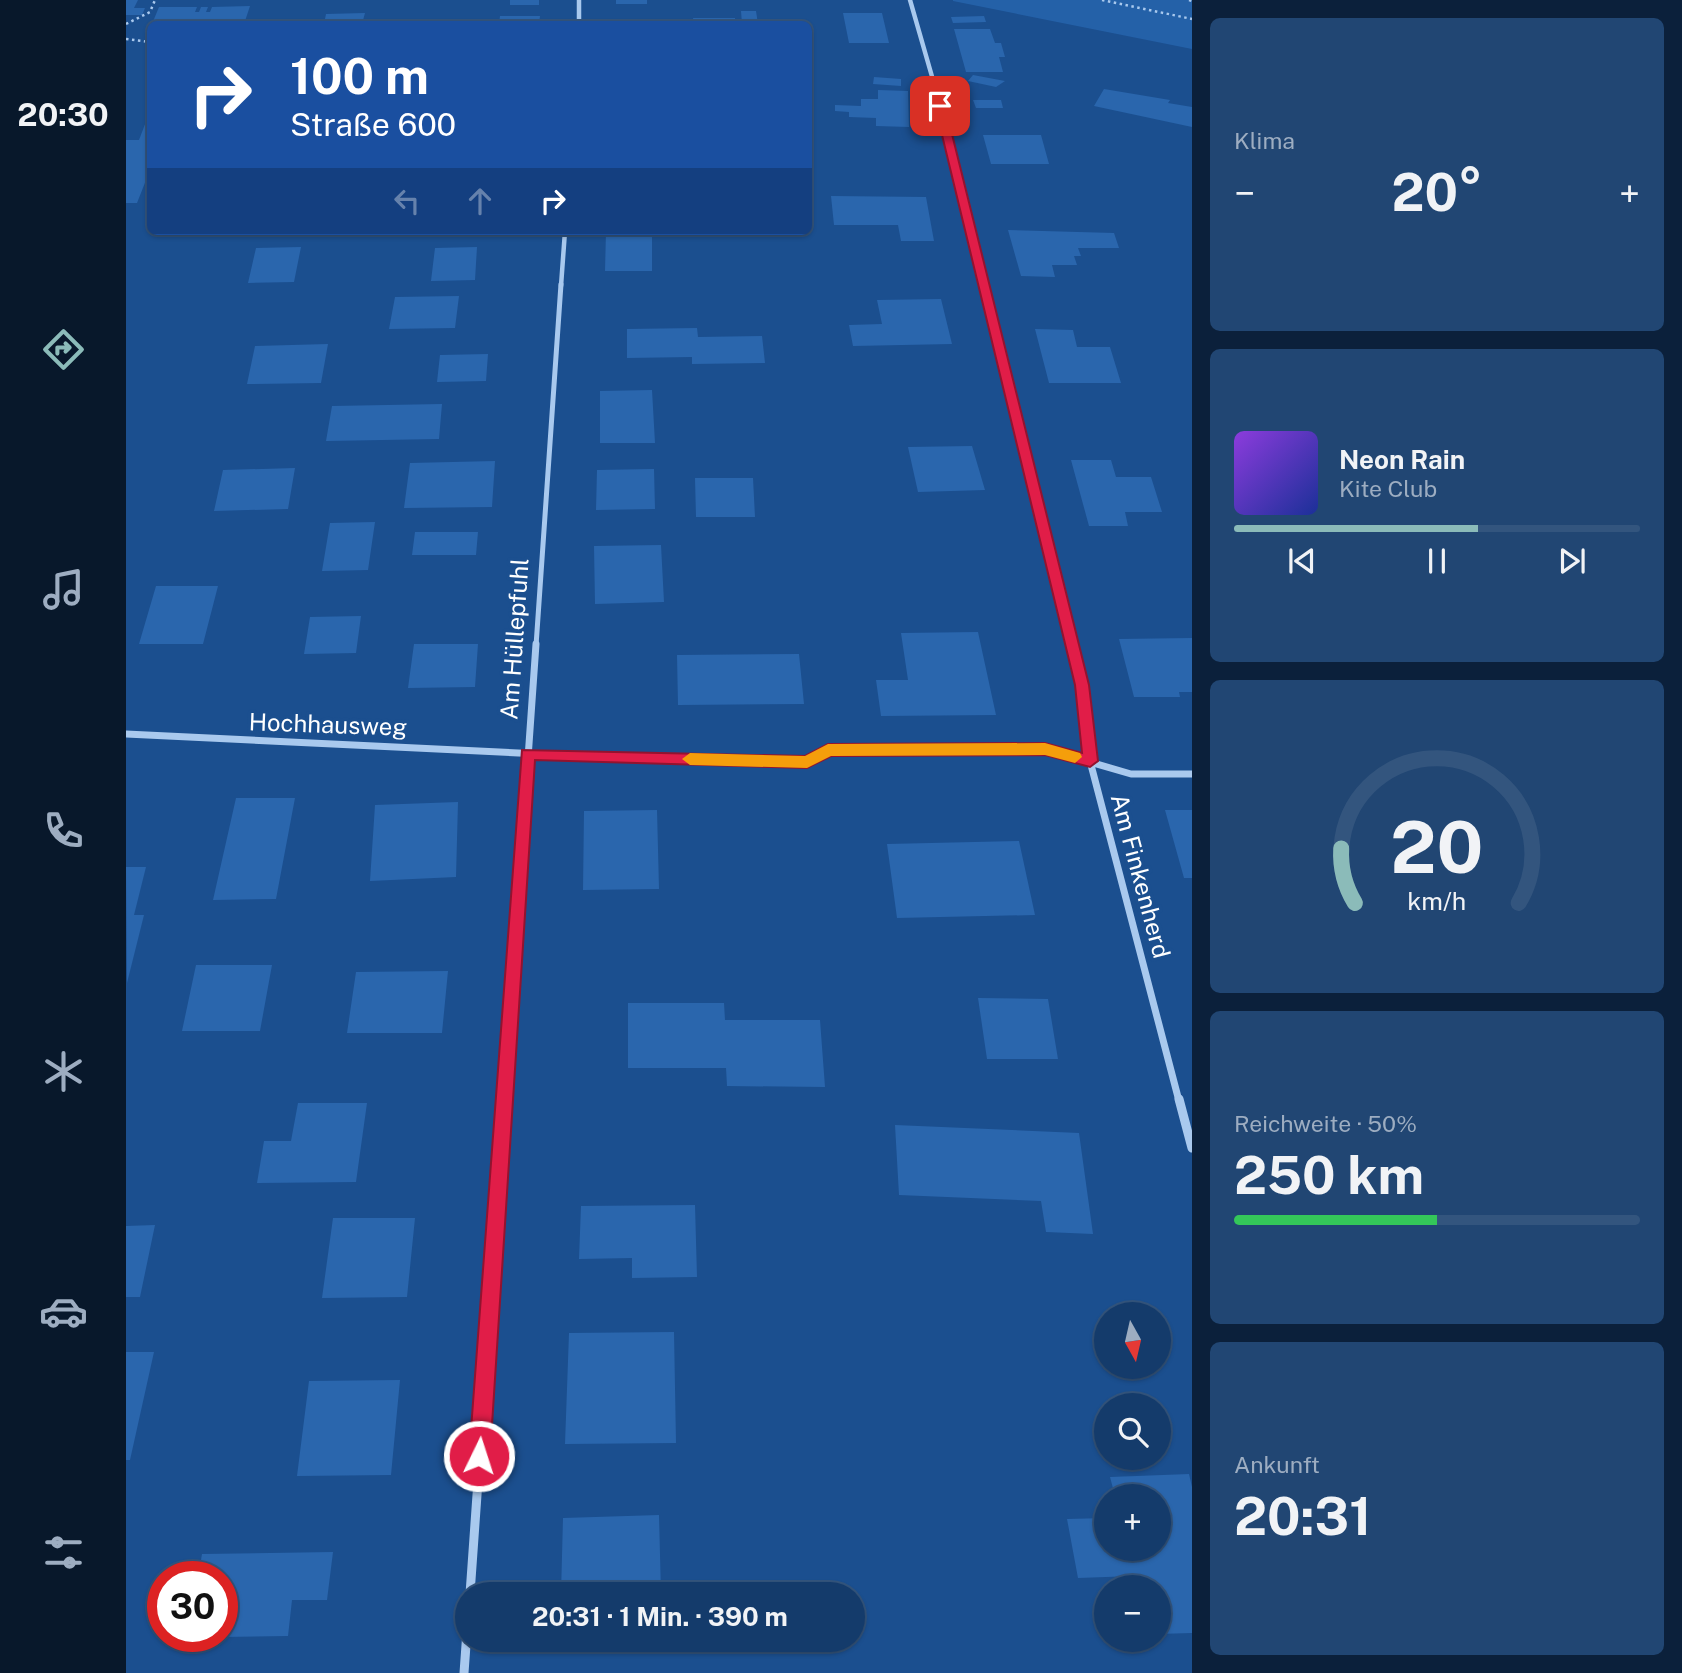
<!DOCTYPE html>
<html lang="de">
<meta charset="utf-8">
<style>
body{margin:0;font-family:"Public Sans",sans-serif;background:#214673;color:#f1f3f6;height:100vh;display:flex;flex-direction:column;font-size:26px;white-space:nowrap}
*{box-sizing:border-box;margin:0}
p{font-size:23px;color:#9dadc1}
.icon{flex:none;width:38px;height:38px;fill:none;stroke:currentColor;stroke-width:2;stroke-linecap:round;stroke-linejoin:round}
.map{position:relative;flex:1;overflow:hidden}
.panel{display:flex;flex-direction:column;gap:18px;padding:18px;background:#0b203b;width:490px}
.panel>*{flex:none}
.top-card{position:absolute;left:21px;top:21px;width:665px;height:214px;border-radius:10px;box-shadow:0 2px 5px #0004,0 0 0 2px #33557e;background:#1a4fa0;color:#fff;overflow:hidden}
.needle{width:46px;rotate:172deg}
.tools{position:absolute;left:968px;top:1302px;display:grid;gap:14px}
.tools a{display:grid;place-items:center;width:77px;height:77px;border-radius:50%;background:#143b6b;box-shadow:0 2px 5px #0004,0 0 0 2px #33557e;font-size:35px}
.speed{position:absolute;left:21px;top:1561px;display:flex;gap:14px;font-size:35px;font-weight:700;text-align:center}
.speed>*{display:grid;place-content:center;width:91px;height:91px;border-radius:50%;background:#143b6b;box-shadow:0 2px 5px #0004,0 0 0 2px #33557e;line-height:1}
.speed .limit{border:10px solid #d22;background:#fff;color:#111}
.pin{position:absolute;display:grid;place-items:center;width:60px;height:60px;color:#fff;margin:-30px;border-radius:14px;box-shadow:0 4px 10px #0006}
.me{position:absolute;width:77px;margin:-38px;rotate:4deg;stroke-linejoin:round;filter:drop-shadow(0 0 5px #0008)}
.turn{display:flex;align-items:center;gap:24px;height:147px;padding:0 28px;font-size:32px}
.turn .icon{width:91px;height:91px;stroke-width:2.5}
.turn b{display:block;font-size:49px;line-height:60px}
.lanes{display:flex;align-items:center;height:66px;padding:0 28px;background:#0003;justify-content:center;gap:35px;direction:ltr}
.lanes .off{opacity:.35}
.big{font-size:52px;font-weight:700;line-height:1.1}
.panel .tile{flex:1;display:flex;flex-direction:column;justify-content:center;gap:10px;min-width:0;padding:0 24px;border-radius:10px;background:#214673}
.panel .dial{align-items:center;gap:0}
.dial svg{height:182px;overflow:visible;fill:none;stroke:#33557e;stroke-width:7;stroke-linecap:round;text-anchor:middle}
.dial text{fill:#f1f3f6;stroke:none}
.song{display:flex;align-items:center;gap:21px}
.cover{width:84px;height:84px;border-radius:10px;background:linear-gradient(135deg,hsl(270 70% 55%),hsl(230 70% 35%))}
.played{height:7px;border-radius:4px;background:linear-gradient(90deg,#8bbbb9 60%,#33557e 60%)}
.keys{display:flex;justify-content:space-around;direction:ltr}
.heat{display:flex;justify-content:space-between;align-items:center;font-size:38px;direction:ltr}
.charge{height:10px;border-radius:5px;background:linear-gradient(90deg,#34c759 50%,#33557e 0)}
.trip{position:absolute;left:329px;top:1582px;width:410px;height:70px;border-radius:35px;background:#143b6b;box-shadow:0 2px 5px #0004,0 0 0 2px #33557e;font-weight:700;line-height:70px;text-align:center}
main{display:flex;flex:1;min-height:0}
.menu{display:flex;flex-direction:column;width:126px;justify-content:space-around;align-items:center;background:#08182b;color:#9dadc1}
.menu .icon{width:49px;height:49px}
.menu .active{color:#8bbbb9}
.menu b{font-size:32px;color:#f1f3f6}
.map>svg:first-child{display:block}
.green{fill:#2461a8}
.building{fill:#2a66ad}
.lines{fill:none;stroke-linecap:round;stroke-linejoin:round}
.path{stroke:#a9c9ee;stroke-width:2.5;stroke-dasharray:2.5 3.5;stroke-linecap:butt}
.street-far3{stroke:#a9c9ee;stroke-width:4.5}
.street-far2{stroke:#a9c9ee;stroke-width:5}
.street-far1{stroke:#a9c9ee;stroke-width:7}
.street{stroke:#a9c9ee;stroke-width:9}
.route{fill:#e11d48;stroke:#92132f;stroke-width:2}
.slow{fill:#f59e0b}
.labels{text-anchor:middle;stroke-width:7;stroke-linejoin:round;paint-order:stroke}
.street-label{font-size:24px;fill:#fff;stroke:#1b4f8f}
</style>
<main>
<nav class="menu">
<b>20:30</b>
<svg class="icon active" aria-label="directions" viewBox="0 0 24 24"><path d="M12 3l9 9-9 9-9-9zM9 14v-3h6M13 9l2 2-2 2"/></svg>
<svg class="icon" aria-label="music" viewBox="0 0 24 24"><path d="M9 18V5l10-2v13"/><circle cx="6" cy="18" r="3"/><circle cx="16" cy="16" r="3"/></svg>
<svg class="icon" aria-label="phone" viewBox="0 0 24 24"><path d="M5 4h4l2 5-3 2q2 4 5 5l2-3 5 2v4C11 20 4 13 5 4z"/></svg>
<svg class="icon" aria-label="climate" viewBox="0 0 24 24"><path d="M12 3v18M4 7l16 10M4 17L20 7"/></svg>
<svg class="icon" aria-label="car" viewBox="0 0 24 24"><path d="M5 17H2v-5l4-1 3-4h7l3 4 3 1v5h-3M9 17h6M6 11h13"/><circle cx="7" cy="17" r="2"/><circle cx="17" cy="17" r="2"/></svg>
<svg class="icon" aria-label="filters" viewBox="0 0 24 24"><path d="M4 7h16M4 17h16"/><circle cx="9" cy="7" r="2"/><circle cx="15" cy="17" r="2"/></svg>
</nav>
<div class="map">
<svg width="1066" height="1673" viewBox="0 0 1066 1673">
<rect width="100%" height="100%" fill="#1b4f8f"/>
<path class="green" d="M1066,0V49L827,1V0Z"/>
<path class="building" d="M0,0H12L8,8H19L16,15H0Z
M384,0H413V5H384Z
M490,0H521V4H490Z
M124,6L118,24H26L33,7H71L69,12H73L75,7H82L80,12H84L86,7Z
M615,11H630L632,24H616Z
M239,13L236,24H198L200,14Z
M717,13H756L763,43H723Z
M374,16H414L413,24H373Z
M858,16L860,22L827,23L825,17Z
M567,18H609V24H568Z
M282,21H327V24H281Z
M828,29H864L869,43H875L879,57H873L877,72H840Z
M847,75L879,81L870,87L842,81Z
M748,77L775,79V86L747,84Z
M978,89L1044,100L1042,103L1066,107V127L968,106Z
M752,90L782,91L783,127L750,126V118L723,117V112L709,111V105L735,106V99H752Z
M847,100H875L877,108H850Z
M24,111V170L11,203H0V140H13Z
M857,135H915L923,164H865Z
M705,196L800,197L808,241H775L772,225H708Z
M882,230L988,233L993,248H952L955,256H948L951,265H926L929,277L895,276Z
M480,231H526V271H479Z
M175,247L168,282L122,283L130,248Z
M351,247L349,280L305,281L309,248Z
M333,296L329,328L263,329L269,297Z
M815,299L826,344L727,346L723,325L756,324L751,300Z
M571,328L572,337L636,336L639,363L566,364V357L501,358V329Z
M909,329L947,330L951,347H984L995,383H923Z
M202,344L195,383L121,384L129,346Z
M362,354L360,381L311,382L314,355Z
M526,390L529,443H474V391Z
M316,404L313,439L200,441L206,406Z
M846,446L859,490L792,492L782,447Z
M945,460H985L990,477H1025L1036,512H999L1002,526H963Z
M369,461L366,507L278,508L284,463Z
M169,468L162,509L88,511L97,470Z
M528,469L529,509L470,510L471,470Z
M569,478H627L629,517H570Z
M249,522L242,570L196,571L204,523Z
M289,532H352L350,555H286Z
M535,545L538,602L469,604L468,546Z
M30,586H92L77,644H13Z
M235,616L230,653L178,654L184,617Z
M852,632L870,715L755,716L750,680H782L775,633Z
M1066,638V692H1053L1054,697H1008L993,639Z
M288,644H352L349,687L282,688Z
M673,654L678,704L552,705L551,655Z
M110,798H169L150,899L87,900Z
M332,802L330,877L244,881L249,805Z
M531,810L533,889L457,890L458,811Z
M1039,810H1066V878H1058Z
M893,841L909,915L771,918L761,844Z
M0,867H20L8,915H18L1,983Z
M70,965H146L134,1031H56Z
M322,971L316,1033H221L230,972Z
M852,998L922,999L932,1059H861Z
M502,1003H598L599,1020H694L699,1087L601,1086L600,1068H502Z
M172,1103H241L230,1182L131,1183L138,1141H165Z
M769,1125L953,1133L967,1234L920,1232L915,1201L773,1195Z
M569,1205L571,1277L506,1278V1258L453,1259L455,1206Z
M207,1218H289L281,1297L196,1298Z
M29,1225L14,1297H0V1226Z
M548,1332L550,1443L439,1444L443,1333Z
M0,1352H28L4,1460H0Z
M274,1380L265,1475L171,1476L183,1381Z
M1063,1474L1066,1487V1633L1032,1634V1587H1010L1008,1576L952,1578L941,1519L980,1518V1549H1032V1496H989L984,1477Z
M533,1515L535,1594H435L437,1518Z
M207,1552L201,1600H166L162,1636L96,1637V1577H72L76,1554Z
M434,1640H535V1645L434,1647Z"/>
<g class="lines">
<path class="path" d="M976,0L1066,19
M1063,0L1066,1
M0,24L24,12L29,0
M0,39L24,42"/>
<path class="street-far3" d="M453,0V24
M784,0L807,80L858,286
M435,286L439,231"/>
<path class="street-far2" d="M857,284L946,646
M410,646L435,284"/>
<path class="street-far1" d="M946,644L956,685L964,761L1053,1101
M0,734L454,756L681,762L702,750L919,749L1005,774H1066
M378,1101L410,644"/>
<path class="street" d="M1053,1099L1066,1148
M344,1594L379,1099
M338,1673L341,1631"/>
</g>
<path class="route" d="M814,103L819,106L963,685L972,761L964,767L919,755L705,756L681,768L409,760L364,1456L361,1463L353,1466L346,1463L343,1456L396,750L679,756L702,744L919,743L956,753L949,685L809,106Z"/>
<path class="slow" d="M919,743L954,753L956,757L949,763L919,755L705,756L681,768L564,765L556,759L564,753L679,756L702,744Z"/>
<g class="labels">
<g class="street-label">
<text transform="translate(389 639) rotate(-86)" y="8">Am Hüllepfuhl</text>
<text transform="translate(202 725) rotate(2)" y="8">Hochhausweg</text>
<text transform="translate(1014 876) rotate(75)" y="8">Am Finkenherd</text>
</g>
</g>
</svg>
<div class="tools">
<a><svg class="needle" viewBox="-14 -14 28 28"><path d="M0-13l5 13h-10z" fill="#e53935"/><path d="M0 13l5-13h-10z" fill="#9dadc1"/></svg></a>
<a><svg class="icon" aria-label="search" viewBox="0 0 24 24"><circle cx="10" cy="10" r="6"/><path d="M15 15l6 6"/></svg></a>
<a>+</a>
<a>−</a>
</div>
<div class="speed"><div class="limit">30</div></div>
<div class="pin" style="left:814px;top:106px;background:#d93025"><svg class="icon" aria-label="arrive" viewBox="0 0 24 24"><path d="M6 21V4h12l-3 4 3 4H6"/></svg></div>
<svg class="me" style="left:353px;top:1456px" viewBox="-20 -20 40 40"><circle r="17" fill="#e11d48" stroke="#fff" stroke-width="3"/><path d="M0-11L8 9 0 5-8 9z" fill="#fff"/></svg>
<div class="trip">20:31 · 1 Min. · 390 m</div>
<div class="top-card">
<div class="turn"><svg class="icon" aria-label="right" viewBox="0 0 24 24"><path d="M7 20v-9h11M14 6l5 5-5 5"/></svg><div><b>100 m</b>Straße 600</div></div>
<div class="lanes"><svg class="icon off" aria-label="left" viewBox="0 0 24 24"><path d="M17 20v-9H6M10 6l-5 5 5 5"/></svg><svg class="icon off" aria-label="ahead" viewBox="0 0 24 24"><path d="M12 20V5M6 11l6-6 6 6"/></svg><svg class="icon" aria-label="right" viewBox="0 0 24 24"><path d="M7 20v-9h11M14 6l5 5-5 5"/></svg></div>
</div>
</div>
<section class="panel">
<div class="tile"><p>Klima</p>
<div class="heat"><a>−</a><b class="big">20°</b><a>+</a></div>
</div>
<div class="tile">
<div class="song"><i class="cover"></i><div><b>Neon Rain</b><p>Kite Club</p></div></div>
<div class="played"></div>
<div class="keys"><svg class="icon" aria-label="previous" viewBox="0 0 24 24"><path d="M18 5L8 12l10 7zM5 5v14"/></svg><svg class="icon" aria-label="pause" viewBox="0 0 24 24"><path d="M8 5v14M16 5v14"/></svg><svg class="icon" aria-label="next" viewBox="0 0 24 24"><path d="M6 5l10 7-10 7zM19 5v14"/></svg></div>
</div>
<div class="tile dial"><svg viewBox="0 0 100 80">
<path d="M14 69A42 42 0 1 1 86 69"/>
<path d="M14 69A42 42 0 0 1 8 45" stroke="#8bbbb9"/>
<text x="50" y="56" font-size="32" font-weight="700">20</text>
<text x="50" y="72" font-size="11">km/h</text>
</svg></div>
<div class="tile"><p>Reichweite · 50%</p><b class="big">250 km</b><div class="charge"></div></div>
<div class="tile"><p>Ankunft</p><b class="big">20:31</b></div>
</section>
</main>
